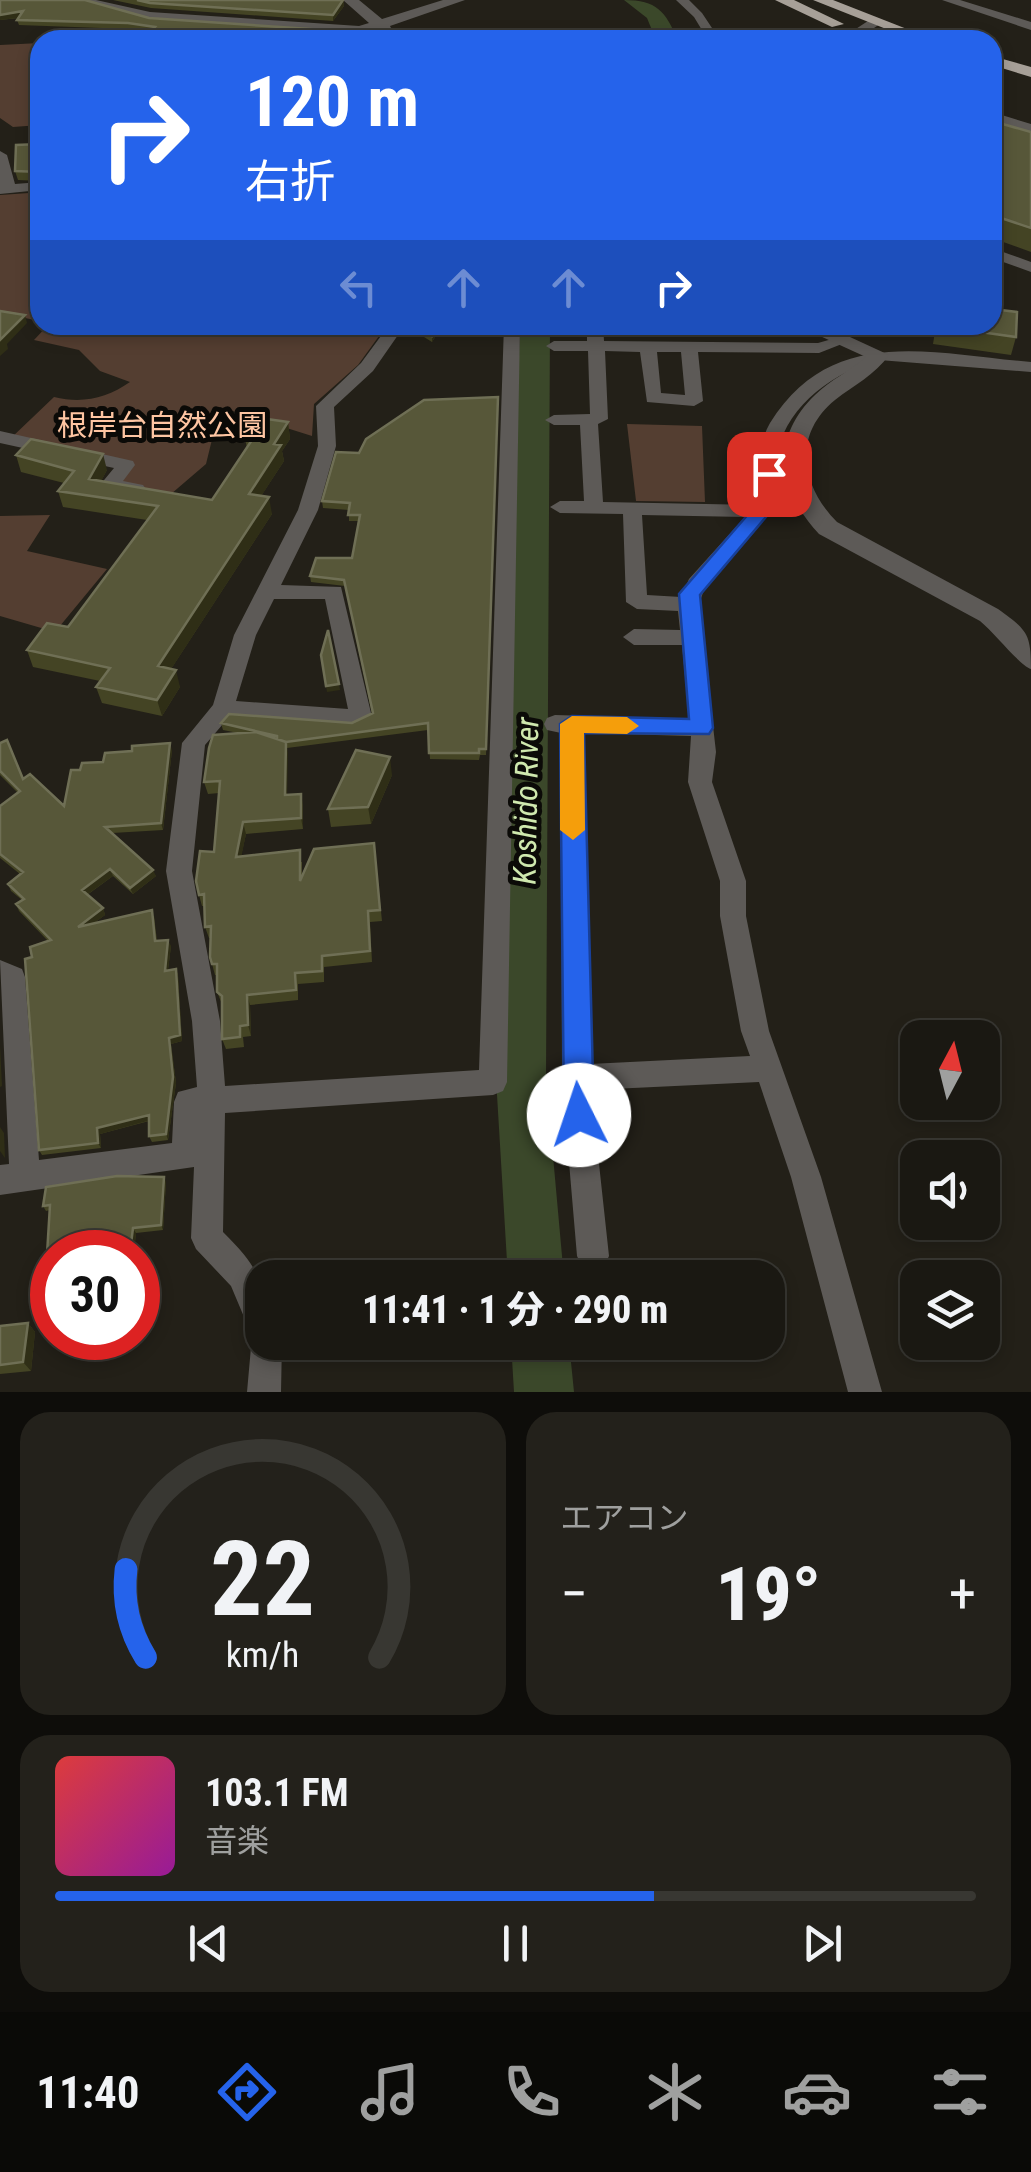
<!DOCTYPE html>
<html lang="ja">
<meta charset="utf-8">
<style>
body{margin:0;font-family:"Roboto Condensed","Noto Sans JP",sans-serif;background:#23211b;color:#f1f3f6;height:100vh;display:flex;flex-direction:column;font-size:38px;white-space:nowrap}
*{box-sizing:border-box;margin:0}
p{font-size:32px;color:#9fa09f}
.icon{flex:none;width:55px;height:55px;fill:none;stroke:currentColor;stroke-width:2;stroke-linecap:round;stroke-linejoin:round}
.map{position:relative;height:1392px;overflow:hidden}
.drawer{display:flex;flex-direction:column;gap:20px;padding:20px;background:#0e0d0a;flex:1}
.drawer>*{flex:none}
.guide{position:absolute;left:30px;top:30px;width:972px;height:305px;border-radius:30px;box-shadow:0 5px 15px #0003,0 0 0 2px #383732;background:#2563eb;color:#fff;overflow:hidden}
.needle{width:65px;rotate:7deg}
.fabs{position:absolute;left:900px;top:1020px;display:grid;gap:20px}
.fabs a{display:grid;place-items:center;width:100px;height:100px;border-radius:20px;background:#1a1812;box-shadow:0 5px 15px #0003,0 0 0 2px #383732;font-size:50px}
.speed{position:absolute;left:30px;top:1230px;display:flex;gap:20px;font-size:50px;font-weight:700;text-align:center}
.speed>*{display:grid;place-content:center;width:130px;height:130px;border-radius:50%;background:#1a1812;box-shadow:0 5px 15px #0003,0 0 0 2px #383732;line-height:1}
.speed .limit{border:15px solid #d22;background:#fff;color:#111}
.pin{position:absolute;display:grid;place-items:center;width:85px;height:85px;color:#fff;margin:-42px;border-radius:20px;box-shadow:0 5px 15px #0006}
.me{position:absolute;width:110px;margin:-55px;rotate:356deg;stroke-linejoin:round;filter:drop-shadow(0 0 8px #0008)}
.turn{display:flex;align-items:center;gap:35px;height:210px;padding:0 50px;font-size:45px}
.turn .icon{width:130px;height:130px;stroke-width:2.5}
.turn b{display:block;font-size:70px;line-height:85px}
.lanes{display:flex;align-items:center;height:95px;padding:0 50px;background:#0003;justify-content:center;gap:50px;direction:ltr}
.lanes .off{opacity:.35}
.big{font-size:75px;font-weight:800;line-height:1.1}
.drawer .card{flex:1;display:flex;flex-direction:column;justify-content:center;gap:15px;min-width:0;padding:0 35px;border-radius:30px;background:#23211b}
.drawer .dial{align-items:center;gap:0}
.dial svg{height:260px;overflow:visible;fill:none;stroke:#383732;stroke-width:7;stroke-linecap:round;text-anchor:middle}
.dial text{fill:#f1f3f6;stroke:none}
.song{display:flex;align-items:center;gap:30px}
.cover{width:120px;height:120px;border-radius:15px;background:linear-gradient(135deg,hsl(0 70% 55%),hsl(300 70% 35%))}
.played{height:10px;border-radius:5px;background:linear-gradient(90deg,#2563eb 65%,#383732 65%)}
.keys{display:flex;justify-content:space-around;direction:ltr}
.heat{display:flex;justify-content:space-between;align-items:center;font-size:55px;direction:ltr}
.drawer .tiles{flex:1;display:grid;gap:20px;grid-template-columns:1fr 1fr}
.card:last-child{grid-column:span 2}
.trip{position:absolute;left:245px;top:1260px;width:540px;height:100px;border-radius:30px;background:#1a1812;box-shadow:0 5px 15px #0003,0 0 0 2px #383732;font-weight:800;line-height:100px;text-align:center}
.menu{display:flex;height:160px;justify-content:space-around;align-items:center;background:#0a0a07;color:#9fa09f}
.menu .icon{width:70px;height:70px}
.menu .selected{color:#2563eb}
.menu b{font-size:45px;color:#f1f3f6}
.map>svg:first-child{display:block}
.green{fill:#543e31}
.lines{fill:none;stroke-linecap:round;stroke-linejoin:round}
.river{fill:#3b482a;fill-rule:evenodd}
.minor{fill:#5d5a57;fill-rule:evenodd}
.tertiary{fill:#5d5a57;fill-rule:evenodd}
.trunk{fill:#a7a098;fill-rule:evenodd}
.wall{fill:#444424}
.shaded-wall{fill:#2f2e16}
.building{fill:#575739;stroke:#6f6f55;stroke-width:2.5}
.route{fill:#2563eb;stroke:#184099;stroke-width:2.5}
.slow{fill:#f59e0b}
.labels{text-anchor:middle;stroke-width:10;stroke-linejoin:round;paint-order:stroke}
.park-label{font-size:30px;fill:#fec5a2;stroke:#0b0a07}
.water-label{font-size:32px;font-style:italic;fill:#cfe8ae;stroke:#0b0a07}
</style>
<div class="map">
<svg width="1031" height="1392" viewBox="0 0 1031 1392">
<rect width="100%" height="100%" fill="#232018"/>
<path class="green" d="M40,43V125L13,127L0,118V45Z
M29,193L40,205V321L0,313V195Z
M48,325H387L358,365L314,404L312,436L220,407L206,464L171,494L110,485L125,465L10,439L54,397C83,404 107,398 130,382L100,371L79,350L34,340Z
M627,424L702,426L705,502L636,501Z
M50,515L27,551L107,569L55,632L0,616V516Z"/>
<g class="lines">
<path class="river" d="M624,0C657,0 665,11 678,40H656L647,18Z
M520,325H550L546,1078L564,1278H508L496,1078Z
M511,1342H569L574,1392H514Z"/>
<path class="minor" d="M676,0H689L702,13L720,40H708L694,17Z
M942,0H960L1031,22V30Z
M0,151L7,155L15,184L40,182V190L0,194Z
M992,248L1031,262V272L992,258Z
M389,325H405L373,371L334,407L336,446L318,510L281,585L341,587L371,713L368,719L353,726L229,717L205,745L192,871L220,1021L225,1086L479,1070L504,325H520L507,1082L503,1091L493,1095L225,1113L223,1232C267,1276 262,1282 262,1342H282L281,1392H247L252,1336L231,1286L196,1249L191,1238L194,1167L0,1195V1165L9,1164L0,960L22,969L25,977L39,1160L172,1143L174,1102L178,1092L197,1087L192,1021L166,871L182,743L213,705L234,635L298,510L318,446L316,406L361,363ZM274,599H325L348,709L236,701L256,635Z
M587,325H603L604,341L818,343L839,337L847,342L819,353L698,352L703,401L694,406L647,402L640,352L605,351L608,419L598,424L603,502L756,505C769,482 753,451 770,423C832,323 933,354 1031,362V372L879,360C836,371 788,404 778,451C774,469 783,487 776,505L705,587L699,604L716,752L712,782L746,881V916L769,1031L821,1177L882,1392H848L791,1177L759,1082L591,1090L609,1256L604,1267L593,1272L582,1267L577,1256L562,1080L561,733L547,730L544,724L547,718L555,715L689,719L682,645H634L623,637L634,629L680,630L678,611L637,609L626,602L623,514L560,513L550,507L560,501H584L580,425H554L545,420L554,415L590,414L588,351H554L546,346L554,341H587ZM657,352H681L685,395L661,393ZM642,515L745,517L689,579L681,597L647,595ZM584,733L691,736L688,782L720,881V916L741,1031L750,1056L590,1064Z
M0,431L133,461L135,465L123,481L143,485L146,489L136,495L103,489L100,485L114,468L0,443Z"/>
<path class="tertiary" d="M69,0H96L150,12L359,26L369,23L343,0H359L382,19L443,0H465L390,26L395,36H385L377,29L357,40H341L347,33L150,20Z
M871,19L883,22L856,40H839Z
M992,112L1031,124V134L992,122Z
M796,325H824L889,355C875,375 854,385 835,400C792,435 801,486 837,522L998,609C1027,630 1031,633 1031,669C1019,665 995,633 980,621L819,534C779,491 769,439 815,395C830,380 850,371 866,357Z"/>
<path class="trunk" d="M775,0H794L844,24L832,27Z
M813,0H833L935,40H914Z
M992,56L1031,67V77L992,65Z"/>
</g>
<path class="wall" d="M0,0L149,18L340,38L391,40H144L151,31L129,29L19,25L17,20L19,18L0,20Z
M113,0H343L344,6L333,21L151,8Z
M992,121L1031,132V252L992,238Z
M40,144V181L18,180L15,171Z
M408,325H443L432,342L408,327Z
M936,325H992L1016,337L1011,355L933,344Z
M498,397L486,755H480L479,760L430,759L428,730L287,748V795L303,805V829L246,834L241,856L302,862V875L374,843L382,921L370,922L372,962L324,967V982L298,984V1000L250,1005L251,1036L243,1037L244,1047L226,1049L222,1039V1004L217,992V975H215L212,964L211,938H209L205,927V906H202L199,895L214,852L219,793L208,794L204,782L238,733L223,730L221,723H352L372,714L345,586L311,582L310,576L352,558L358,521H349V510L323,508L322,501L359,453Z
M288,422L290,439L282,451L284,461L261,496L272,514L171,669L180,687L162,716L102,703L96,687L100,681L33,667L27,650L68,627L147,520L63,507L58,491L64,483L21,472L16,455L107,470L101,481L212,500L247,448L245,439Z
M0,743L23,778L64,806L80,770L103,762L172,750L163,830L112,833L156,876L133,894L113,876L87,895L103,908L105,915L94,923L154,916L157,941L171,946L168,970L176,969L178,975L182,1041L171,1044L176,1083L168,1140L152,1142L149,1136V1121L100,1134L101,1148L42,1155L39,1150L32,957L48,941L19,911L16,904L22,900L11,891L8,884L20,874L0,858V806L18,793L0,775Z
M392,775L371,824L331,827L328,809Z
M166,1182L163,1230L136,1233L134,1252H52V1275L49,1276L46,1271L50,1210L46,1211L43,1206Z
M28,1323L35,1332L31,1371L0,1374V1326Z"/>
<path class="shaded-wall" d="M343,0L344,6L333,21V15Z
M23,11L25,17L0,20V15Z
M25,315L27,323L7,344L8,349L0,356V340Z
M439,325H443L432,342V336Z
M288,422L290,439L282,451L284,461L252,510L249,494L274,444Z
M103,454L107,470L94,495L89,479Z
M269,497L272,514L162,683L158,666Z
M176,670L180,687L162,716L157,700Z
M339,684L340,690L327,692L326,686Z
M286,742L288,753L287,807L285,795Z
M170,743L172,750L163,830L161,823Z
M390,757L392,775L371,824L368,807Z
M301,794L303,805V829L301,818Z
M243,822L246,834L239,868L236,857Z
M110,869L113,876L85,896L82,890Z
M153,870L156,876L133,894L130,888Z
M103,908L105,915L81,933L78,927Z
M168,940L171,946L167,977L165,971Z
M176,969L178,975L182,1041L171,1044L176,1083L168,1140L166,1134L169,1038Z
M247,995L250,1005L251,1036L248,1025Z
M0,1045L2,1086L0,1087Z
M149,1115L151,1120L100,1134L101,1148L98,1143L97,1128Z
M0,1127L4,1133L5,1158L0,1151Z
M164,1177L166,1182L163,1230L161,1225Z
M133,1228L136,1233L134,1252H130Z
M28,1323L35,1332L31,1371L23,1362Z"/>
<path class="building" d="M0,0H85L149,18L339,31L340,38L379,30L391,40L144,39L155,27L128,23L17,20L23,11L0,15Z
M137,0H343L333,15L150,3Z
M992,121L1031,132V228L992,215Z
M40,144V172L15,171L16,145Z
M992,309L1017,312L1016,337L938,326L992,325Z
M0,311L25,315L0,340Z
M414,325H439L432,336Z
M498,397L486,749H479V753H429L428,723L286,742L277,739V736L221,723L229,714L352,723L373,713L344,580L310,576L316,558H352L360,515H348L350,503L322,501L336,452L359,453L366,439L424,400Z
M260,418L288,422L274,444L281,445L249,494L269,497L158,666L176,670L157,700L96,687L110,668L27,650L47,623L68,627L158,506L58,491L74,471L16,455L31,439L103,454L89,479L212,500L252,440L245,439Z
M328,630L339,684L326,686L321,655Z
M256,732L286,742L285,795L301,794V818L243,822L236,857L300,850V881L314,849L374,843L380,910L368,911L370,951L322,956V971L295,973L296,990L247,995L248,1025L240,1026V1037L222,1039V996L217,992V964H212L210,957L211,926L205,927L204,894L199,895L196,881L200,851L214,852L220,781L204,782L209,748L213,735Z
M7,740L23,779L30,774L64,806L71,770H80L82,763L103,762L105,753L132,751V746L170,743L161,823L105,827L153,870L130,888L110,869L82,890L103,908L78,927L152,910L155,941L168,940L165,971L176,969L180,1035L169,1038L173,1077L166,1134L149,1136V1115L97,1128L98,1143L39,1150L25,959L32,957L30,947L51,940L16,904L24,899L8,884L23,872L0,854V806L20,791L0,771V743Z
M356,750L390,757L368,807L328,809Z
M117,1176L164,1177L161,1225L133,1228L130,1252H52V1270L46,1271L50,1205L43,1206L46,1187Z
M28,1323L23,1362L0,1365V1326Z"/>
<path class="route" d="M769,469L779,474L776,505L700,595L713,728L709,734L584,733L594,1115L589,1125L579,1129L569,1125L564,1115L560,724L572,716L689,719L679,594L757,504L759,474Z"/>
<path class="slow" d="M572,716L627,717L639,726L627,734L584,733L585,830L573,840L560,830V724Z"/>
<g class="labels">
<g class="park-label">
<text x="162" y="436">根岸台自然公園</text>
</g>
<g class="water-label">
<text transform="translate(526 801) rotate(-89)" y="11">Koshido River</text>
</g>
</g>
</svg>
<div class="fabs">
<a><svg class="needle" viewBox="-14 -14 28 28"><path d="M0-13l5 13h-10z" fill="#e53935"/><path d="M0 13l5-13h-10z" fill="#9fa09f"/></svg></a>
<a><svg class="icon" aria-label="sound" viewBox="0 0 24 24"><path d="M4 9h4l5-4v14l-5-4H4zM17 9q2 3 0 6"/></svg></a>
<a><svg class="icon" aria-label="layers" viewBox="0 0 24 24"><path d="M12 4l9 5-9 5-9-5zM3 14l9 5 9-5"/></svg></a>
</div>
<div class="speed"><div class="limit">30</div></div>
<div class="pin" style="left:769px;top:474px;background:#d93025"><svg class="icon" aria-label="arrive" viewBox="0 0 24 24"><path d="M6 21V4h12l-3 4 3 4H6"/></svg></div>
<svg class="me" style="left:579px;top:1115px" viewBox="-20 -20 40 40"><circle r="19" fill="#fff"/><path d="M0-13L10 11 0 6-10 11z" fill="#2563eb"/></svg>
<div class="trip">11:41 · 1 分 · 290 m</div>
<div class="guide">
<div class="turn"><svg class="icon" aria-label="right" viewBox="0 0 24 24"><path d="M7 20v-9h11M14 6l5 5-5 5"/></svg><div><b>120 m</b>右折</div></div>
<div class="lanes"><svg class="icon off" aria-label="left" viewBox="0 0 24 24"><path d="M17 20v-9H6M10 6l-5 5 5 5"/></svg><svg class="icon off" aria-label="ahead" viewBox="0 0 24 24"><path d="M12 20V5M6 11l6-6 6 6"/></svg><svg class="icon off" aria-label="ahead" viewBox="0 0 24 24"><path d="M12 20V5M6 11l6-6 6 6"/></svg><svg class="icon" aria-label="right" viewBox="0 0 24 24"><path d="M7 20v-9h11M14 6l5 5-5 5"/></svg></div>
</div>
</div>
<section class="drawer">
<div class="tiles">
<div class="card dial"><svg viewBox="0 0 100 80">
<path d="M14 69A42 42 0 1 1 86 69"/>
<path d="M14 69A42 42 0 0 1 8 42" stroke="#2563eb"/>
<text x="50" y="56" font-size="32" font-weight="700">22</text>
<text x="50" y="72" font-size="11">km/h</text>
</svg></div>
<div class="card"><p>エアコン</p>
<div class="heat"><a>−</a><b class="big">19°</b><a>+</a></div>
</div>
<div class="card">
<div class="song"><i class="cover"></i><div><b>103.1 FM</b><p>音楽</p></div></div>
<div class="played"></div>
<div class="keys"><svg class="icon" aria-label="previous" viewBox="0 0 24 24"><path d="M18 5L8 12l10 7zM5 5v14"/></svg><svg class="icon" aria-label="pause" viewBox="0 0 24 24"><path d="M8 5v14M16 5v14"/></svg><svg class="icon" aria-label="next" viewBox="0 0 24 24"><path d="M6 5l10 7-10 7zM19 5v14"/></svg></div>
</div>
</div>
</section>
<nav class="menu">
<b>11:40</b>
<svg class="icon selected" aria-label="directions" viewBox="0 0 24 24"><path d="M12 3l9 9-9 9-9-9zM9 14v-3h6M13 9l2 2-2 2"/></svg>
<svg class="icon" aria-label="music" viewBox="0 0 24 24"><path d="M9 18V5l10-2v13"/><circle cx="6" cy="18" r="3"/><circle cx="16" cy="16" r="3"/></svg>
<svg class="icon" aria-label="phone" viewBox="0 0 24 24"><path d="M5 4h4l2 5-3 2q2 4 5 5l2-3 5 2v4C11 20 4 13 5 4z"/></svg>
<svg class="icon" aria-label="climate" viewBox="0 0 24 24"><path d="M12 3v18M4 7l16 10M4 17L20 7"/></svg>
<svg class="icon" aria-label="car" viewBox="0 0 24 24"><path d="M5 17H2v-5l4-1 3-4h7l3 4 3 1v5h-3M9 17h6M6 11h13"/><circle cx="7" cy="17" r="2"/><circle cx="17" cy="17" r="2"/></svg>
<svg class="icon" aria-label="filters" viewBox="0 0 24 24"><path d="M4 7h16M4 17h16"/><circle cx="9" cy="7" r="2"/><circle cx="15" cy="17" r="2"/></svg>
</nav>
